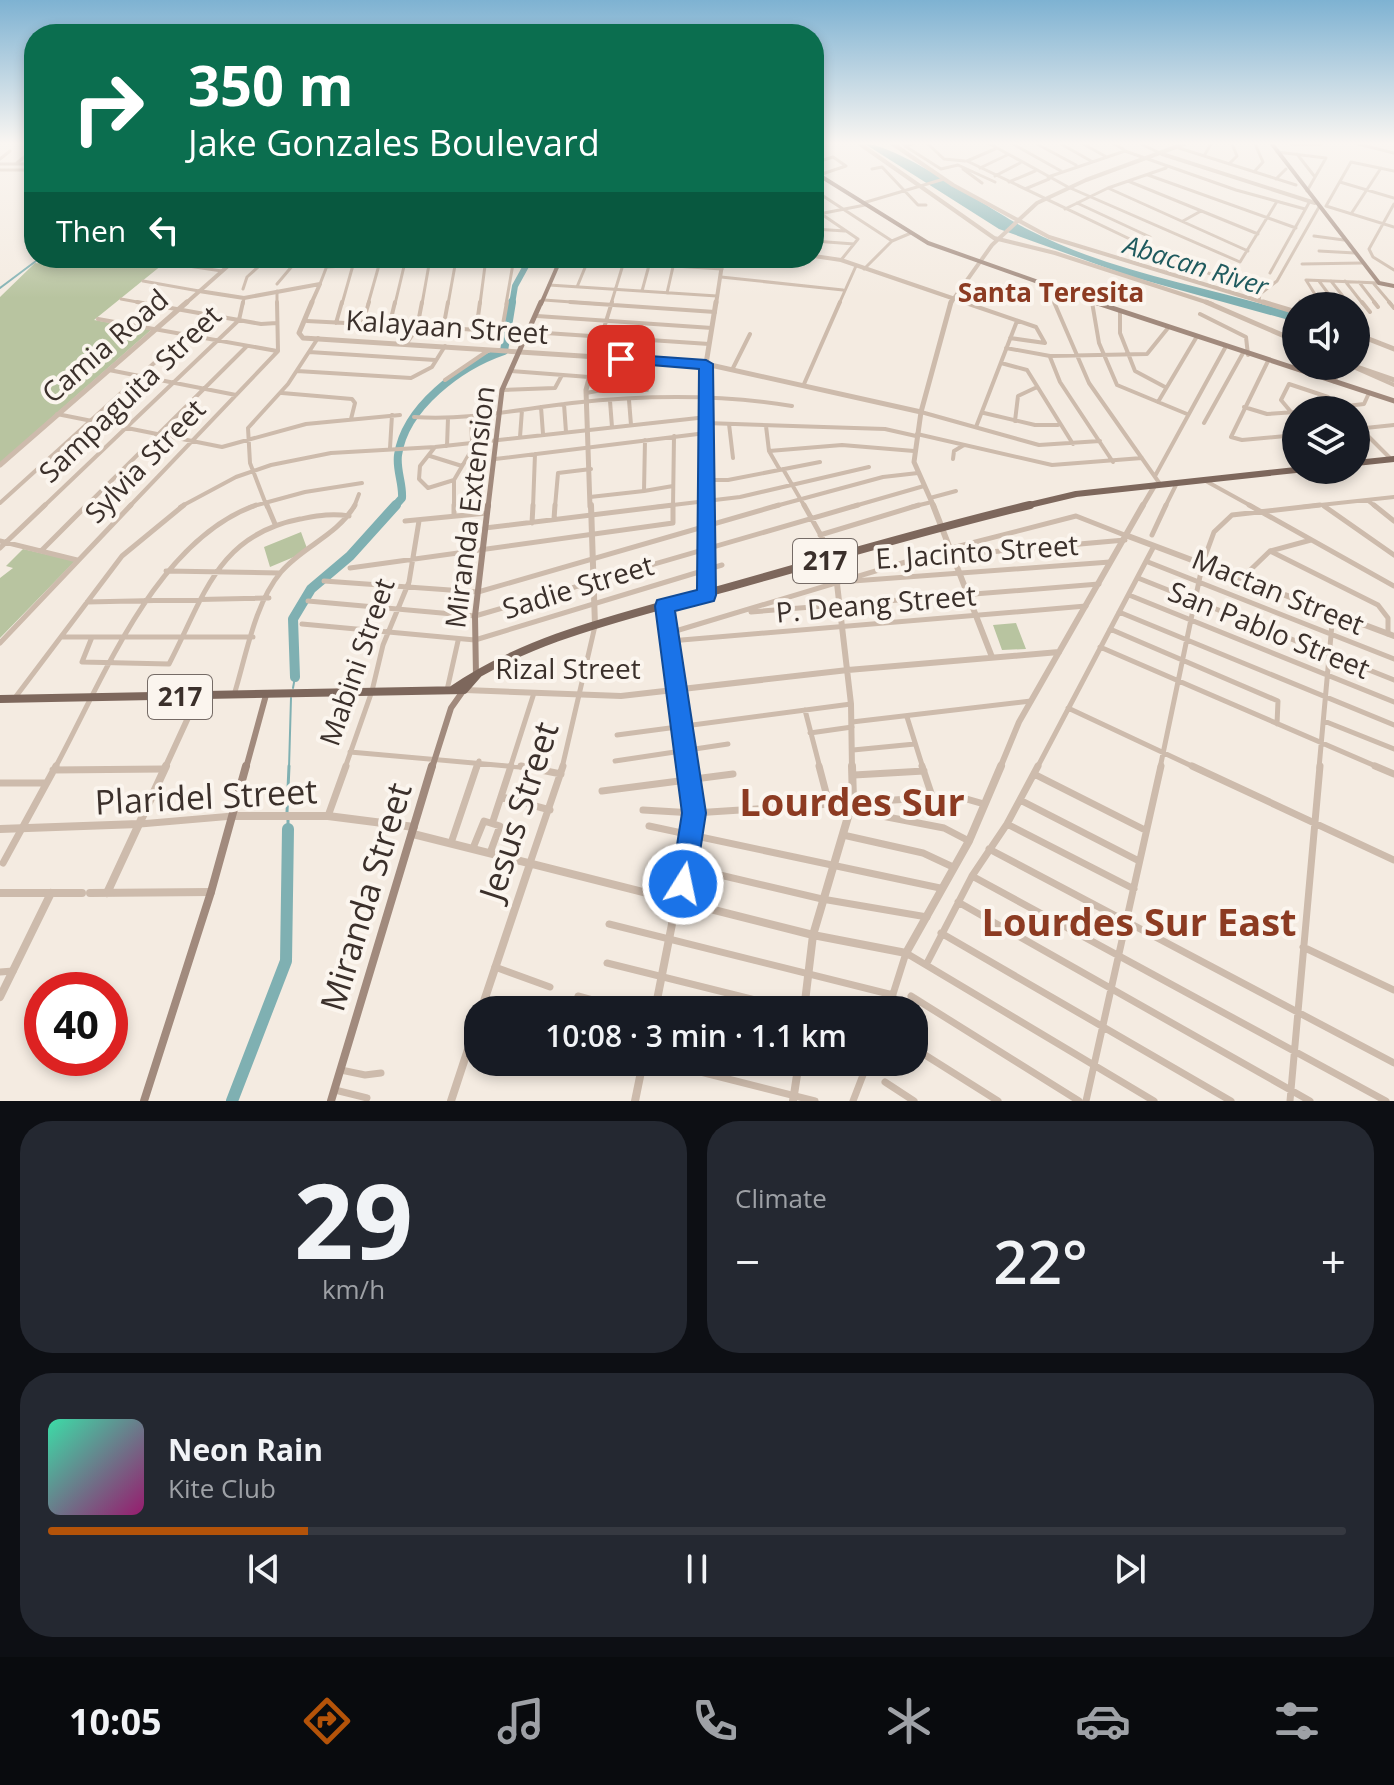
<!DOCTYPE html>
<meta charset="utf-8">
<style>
body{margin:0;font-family:"Open Sans",sans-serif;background:#242831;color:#f1f3f6;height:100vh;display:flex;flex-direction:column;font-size:30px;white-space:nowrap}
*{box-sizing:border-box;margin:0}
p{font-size:26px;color:#9ea1a6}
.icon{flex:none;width:44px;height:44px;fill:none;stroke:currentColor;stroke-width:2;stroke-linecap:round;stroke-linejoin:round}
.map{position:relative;height:1101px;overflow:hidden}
.drawer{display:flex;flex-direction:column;gap:20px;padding:20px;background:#0d0f14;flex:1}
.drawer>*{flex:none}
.hud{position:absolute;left:24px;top:24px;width:800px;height:244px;border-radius:32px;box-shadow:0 4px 12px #0003;background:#0b6e4f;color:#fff;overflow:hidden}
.buttons{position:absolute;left:1282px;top:292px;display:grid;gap:16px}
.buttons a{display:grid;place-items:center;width:88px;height:88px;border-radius:50%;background:#171b24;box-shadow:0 4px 12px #0003;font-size:40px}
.speed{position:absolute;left:24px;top:972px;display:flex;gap:16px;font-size:40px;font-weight:700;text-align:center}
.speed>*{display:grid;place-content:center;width:104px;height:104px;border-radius:50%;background:#171b24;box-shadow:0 4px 12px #0003;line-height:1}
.speed .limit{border:12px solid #d22;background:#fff;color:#111}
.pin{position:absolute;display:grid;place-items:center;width:68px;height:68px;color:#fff;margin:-34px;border-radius:16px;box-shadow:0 4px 12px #0006}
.me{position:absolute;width:88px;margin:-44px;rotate:10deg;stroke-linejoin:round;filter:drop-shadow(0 0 6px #0008)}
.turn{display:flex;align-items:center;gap:28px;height:168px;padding:0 32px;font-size:36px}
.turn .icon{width:104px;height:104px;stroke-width:2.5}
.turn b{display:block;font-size:56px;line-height:68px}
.then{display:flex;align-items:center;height:76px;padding:0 32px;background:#0003;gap:16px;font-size:30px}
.big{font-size:60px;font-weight:600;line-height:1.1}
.drawer .tile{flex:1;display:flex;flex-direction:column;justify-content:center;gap:12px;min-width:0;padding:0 28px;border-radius:32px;background:#242831}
.drawer .dial{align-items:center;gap:0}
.dial b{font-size:104px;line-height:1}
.song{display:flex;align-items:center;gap:24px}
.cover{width:96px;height:96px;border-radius:12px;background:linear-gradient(135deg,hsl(160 70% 55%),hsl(320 70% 35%))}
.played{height:8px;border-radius:4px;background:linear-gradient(90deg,#b45309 20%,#363941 20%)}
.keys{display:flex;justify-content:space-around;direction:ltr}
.heat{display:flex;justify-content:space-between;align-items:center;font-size:44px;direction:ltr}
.drawer .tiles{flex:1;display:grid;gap:20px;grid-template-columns:1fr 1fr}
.tile:last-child{grid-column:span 2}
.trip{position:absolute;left:464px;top:996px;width:464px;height:80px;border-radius:32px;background:#171b24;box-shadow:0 4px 12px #0003;font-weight:600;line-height:80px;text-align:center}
.menu{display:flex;height:128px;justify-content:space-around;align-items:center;background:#090b0e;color:#9ea1a6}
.menu .icon{width:56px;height:56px}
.menu .selected{color:#b45309}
.menu b{font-size:36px;color:#f1f3f6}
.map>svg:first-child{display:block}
.green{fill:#b8c4a0}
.water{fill:#7fb0b2}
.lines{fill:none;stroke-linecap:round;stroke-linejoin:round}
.stream-far1{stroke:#7fb0b2;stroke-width:2}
.stream{stroke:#7fb0b2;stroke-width:3}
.river-far3{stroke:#7fb0b2;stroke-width:6}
.river-far2{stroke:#7fb0b2;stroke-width:8}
.river-far1{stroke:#7fb0b2;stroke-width:10}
.river{stroke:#7fb0b2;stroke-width:12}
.minor-far3{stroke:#cdbbac;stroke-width:3}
.minor-far2{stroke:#cdbbac;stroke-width:4}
.minor-far1{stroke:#cdbbac;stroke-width:5}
.minor{stroke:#cdbbac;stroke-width:7}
.tertiary-far3{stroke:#cdbbac;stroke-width:4}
.tertiary-far2{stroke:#cdbbac;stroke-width:5}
.tertiary-far1{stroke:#cdbbac;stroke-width:6}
.tertiary{stroke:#cdbbac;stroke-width:8}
.secondary-far3{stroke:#a18a7d;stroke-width:4}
.secondary-far2{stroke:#a18a7d;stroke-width:5}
.secondary-far1{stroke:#a18a7d;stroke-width:6}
.secondary{stroke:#a18a7d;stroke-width:8}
.primary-far1{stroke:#7d675c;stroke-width:6}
.primary{stroke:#7d675c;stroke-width:8}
.route{fill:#1a73e8;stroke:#114b97;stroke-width:2}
.labels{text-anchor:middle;stroke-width:8;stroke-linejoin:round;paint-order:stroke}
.far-water-label{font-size:26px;font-style:italic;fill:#1f5a5e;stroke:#fbf5ee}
.far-quarter-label{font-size:26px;font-weight:bold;fill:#8c3b22;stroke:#fbf5ee}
.shield{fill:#fbf5ee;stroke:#756b66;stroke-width:2}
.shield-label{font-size:26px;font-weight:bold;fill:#3b302b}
.street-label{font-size:28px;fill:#3b302b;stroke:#fbf5ee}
.near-street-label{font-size:34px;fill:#3b302b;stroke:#fbf5ee}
.near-quarter-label{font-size:38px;font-weight:bold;fill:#8c3b22;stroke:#fbf5ee}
</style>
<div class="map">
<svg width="1394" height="1101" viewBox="0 0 1394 1101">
<rect width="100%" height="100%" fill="#f4ebe1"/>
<path class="green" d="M75,258H119L162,265L94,320L151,330L0,463V297L35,263L54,265Z
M301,532L308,551L270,567L264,547Z
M23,549L75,561L0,638V578L13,568L6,566Z
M1016,623L1026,649L1002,650L993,625Z"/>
<path class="water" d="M865,144C897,144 992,211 1027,229C1111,273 1207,286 1296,314V322L1129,276L999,229Z"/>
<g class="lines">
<path class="stream-far1" d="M0,288L40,258
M293,688L295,677
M289,768L291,698"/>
<path class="stream" d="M287,812L289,766
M288,818V829"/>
<path class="river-far3" d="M512,304L515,286L526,266L524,258"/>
<path class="river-far2" d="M394,507L402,498C403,483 396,470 398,455C405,407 460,366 504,351L512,302"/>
<path class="river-far1" d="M295,677L293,619L311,589L350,556L396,505"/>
<path class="river" d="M232,1101L286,961L288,829"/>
<path class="minor-far3" d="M913,144L905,146L941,169L958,165L995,182
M928,144L944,159L965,161
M990,144L1068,187L1240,262L1276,203
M1013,144L1061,171
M1037,144L1076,165
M1061,144L1091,161
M1083,144L1105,156
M1114,144L1123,149
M1141,144L1162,154
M1291,144H1321
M1358,144L1394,153
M1179,148L1296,185
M1277,152L1326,158L1307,191
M1297,154L1315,177
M1204,156L1211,144
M0,159L10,151
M967,161L1159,253L1260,294
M967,161L995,149
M17,163L30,152
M814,163L833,157L846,166L819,175
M0,164H34
M1229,164L1237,156L1232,144
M980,168L1007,155
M872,169L882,167L918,205H926
M963,169L982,183
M0,170H34
M1394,171L1351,162L1326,206L1394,227
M1254,172L1263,162L1255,144
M1148,175L1296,228
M995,176L1020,163
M1048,177L1125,151L1236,190L1305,209
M1276,179L1286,169
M1128,181L1258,234
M1009,182L1035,171
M1340,182L1394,198
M1108,188L1248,251
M1025,189L1049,179
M814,190L892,241L864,269
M863,203L944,179
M1077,203L1150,237L1138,246L1172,263L1167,272
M1394,204L1369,249L1373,257L1394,270
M814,209L858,239L841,260
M1065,209L1108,188L1166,168
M1351,214L1381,168
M814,215L865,205
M1183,221L1201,211
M814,229L845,231
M1314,236L1344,240
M814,241L854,244
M892,241L911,233
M1319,251L1355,253
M134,258L222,271
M268,259L294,262
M52,261L67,258
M1302,264L1362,263
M674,266L722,269
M327,267L485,258
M1270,273L1310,201
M721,277L843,290
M143,281L199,291
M1319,281L1336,304
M1331,281L1349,304
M1345,281L1363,304
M1359,282L1376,304
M277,284L299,258
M320,284L330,258
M1374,284L1391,304
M549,285L717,296
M577,287L589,258
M243,289L247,277L268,258
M277,291V304
M642,291L651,258
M667,293L675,258
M952,298L969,304
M121,299L148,304
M544,300L599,304
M1259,300L1260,294L1277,281L1319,207
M1300,301L1315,304
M243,304L244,298
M342,304L355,258
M368,304L381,258
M395,304L406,258
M422,304L430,259
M448,304L456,260
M480,304L486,258
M506,304L514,258
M611,304L625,258
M839,304L856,266
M1055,304L1052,296L1056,287
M1321,304L1306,280L1379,283"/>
<path class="minor-far2" d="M137,302L261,324L277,323
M570,302L715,312
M963,302L1036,327L1045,343L1010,338
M1054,302L1089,383L1160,484
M1092,302L1099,343L1117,385L1187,414
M1304,302L1321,305
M1335,302L1338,306
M1348,302L1351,306
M1362,302L1370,312
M1374,302L1378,307
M1389,302L1394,308
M1120,311V333L1135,371L1165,387
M1200,314L1246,337L1248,355
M537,316L712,328
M98,319L277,351
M307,321L500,331
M336,323L342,302
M362,325L369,302
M389,327L395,302
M443,329L448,302
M476,331L480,302
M531,332L709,344
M500,341L507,302
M407,343L417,328L422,302
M1006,348L1050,356L1147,354L1168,328
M309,352L435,360
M595,357L612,302
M1050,357L1060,382L1113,462
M1268,361L1231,437L1242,440L1296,435
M1001,363L1027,370L1073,444
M1351,366L1394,385
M733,368L750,334
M109,370L236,395
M297,371L411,378L432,367L445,346
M511,371L589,377
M445,380L489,350
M804,384L840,302
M502,390L555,388L562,375
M282,393L352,399L355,403L351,419
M586,393L613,388L647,390
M629,400L631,425
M610,401L612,427
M1158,402L1196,338
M564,404L566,432
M541,407L543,434
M1244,407L1267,414L1296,412
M1313,410L1364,404L1369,393
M921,412L1039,445L1100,441
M1291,412L1281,400L1289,384L1328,397L1342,410
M984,413L1035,425H1058
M57,414L222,447L306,424L400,415
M471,416L472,441
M414,417C467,421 520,409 572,403C646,395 719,394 792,406
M1015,421L1018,396L1035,388
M706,423L885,429L916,436
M1204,423L1243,353
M729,424L733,458
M1356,424L1392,460
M766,426L769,451L780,470
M976,427L1017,321
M1356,429L1394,425
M917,434L1052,465L1142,458
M520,437L522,410
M645,440L644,491L673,486
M447,446L448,418
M435,447L420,466L419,479L428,488L454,480
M390,448L392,415
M769,451L842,445L914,451
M430,456L462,466
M495,459L706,433
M953,459L954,451L964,445
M783,469L805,507
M1155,476L1225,348
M706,480H728L820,462
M1204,480L1253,507
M590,497L644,491
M930,498L956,491
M1367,500L1376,507
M0,503L185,335
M43,507L239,320L243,302
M85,507L247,346
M129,507L278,351L277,302
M180,507L236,477L271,465L331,453L435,447L707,417
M250,507L305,492L362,483
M267,507L250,463L248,428L288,384L318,338
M354,507L359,494
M454,507V480L471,451
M533,507L535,454
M555,507L558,473L591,469
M656,507L740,497L869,467
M673,507L674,436
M772,507L883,477L918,473
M851,507L924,486
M911,507L932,502
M1165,507L1177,483
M1302,507L1394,497"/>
<path class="minor-far1" d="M267,505L275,524
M454,505V516
M804,505L833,557
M1249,505L1394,586
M1374,505L1394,521
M1324,506L1394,555
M554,519L555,505
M405,521L487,513
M532,523L533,505
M485,528L673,505
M820,535L919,505
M1152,535L1166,505
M0,541L77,560
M0,548L45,505
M41,551L87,505
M1270,551L1378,605L1388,618V634
M955,555L1125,540
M1148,562L1394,659
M350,568L673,523V505
M166,571L280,573
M1138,578L1394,680
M1242,578L1270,551L1311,540
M324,581L478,592L779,505
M853,581L1110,562
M1129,595L1394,702
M308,601L475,616L858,505
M87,602L269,598
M751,612L1099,584
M1119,612L1394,725
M302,624L475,640L722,565
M1110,629L1278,701L1277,724
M669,633L952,548L1076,516L1127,536
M62,637H253
M92,637L82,662L169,664C204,597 217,535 300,519C317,516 331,513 349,516
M670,641L1086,606
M0,643L131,505
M1100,647L1380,768
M447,690L458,641
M234,695C246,657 254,604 281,572C303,546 337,536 355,505
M14,699L122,556L184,505
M1068,708L1196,768
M805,710L820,768
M907,717L923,768
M1324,721L1394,749
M852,722L1031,701
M810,733L852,727
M617,735L851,704
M853,750L915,744
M350,752L531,768
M615,761L728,744
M55,768C103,680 155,541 256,505
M345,768L372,691L383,645L409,582L419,521
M477,768L479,761
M510,768L534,693
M562,768L595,626
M1037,768L1154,546
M1160,768L1203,562L1214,532L1232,515L1320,505
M1319,768L1333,613"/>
<path class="minor" d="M521,766L561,774
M819,766L829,804
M922,766L933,799
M1192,766L1394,860
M1375,766L1394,774
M53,770L163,769
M1034,774L1145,830
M854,775L924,771
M0,783H46
M602,791L733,774
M502,797L550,810
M1020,800L1139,861
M643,810L694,813L956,796L984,804
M851,810L944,828L969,841
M328,816L346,766
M493,821L511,766
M140,824L233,816
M1007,824L1134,889
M649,826L940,888
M843,835L923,853L953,867
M451,843L477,766
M473,848L484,821L500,826L490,853
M989,849L1394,1063
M3,863L56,766
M530,863L563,766
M686,867L822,899L927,917
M972,876L1386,1101
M958,902L1310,1101
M609,924L893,995
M941,933L1231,1101
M1303,947L1394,990
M607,963L796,1010
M926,965L972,876L1007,824L1038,766
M495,967L550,987
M0,972L13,971
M578,996L629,1010
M911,996L1079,1101
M888,1010L906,953L1154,1101
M914,1048L998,1101
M661,1062L815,1101
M829,1062L865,1071
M341,1070L365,1075L381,1073
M885,1082L914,1101
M335,1090L367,1098
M853,1101L868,1062
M1086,1101L1161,766
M1290,1101L1320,766"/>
<path class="tertiary-far3" d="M860,144L994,238L1055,253L1212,304
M893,144L953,185L1049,237L1269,304
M1162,154L1315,203
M814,256L841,260L952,298
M199,291L244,298L320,284L311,304
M185,304L237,258
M716,304L723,258
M950,304L992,245L1037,203L1086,180L1184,144"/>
<path class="tertiary-far2" d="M312,302L299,333L303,338L706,364L921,412
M1206,302L1296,341
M1263,302L1296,312
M1356,334L1394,349
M1354,366L1394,380
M1334,381L1342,366
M0,465L187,302
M590,507L586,390L595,357
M707,507L706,364L716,302
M934,507L914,462L921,412L951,302
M1142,507L1155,485"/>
<path class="tertiary-far1" d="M591,505L595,625
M707,505V595
M933,505L992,657
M1128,536L1394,636
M834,558L851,704L852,768
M664,606L687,768
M465,690L621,696L848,670L1059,652
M165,768L198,696
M1000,768L1019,722L1143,505"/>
<path class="tertiary" d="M233,816H328L414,827
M0,829L139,824
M413,834L813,935L906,953L969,841L1001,766
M0,893H82
M90,893L211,892
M107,893L166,766
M0,997L51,893
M481,1010L530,864
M655,1010L694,813L687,766
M804,1010L813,935L853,800L852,766
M451,1101L478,1019
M635,1101L643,1062
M793,1101L799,1062"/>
<path class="secondary-far3" d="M1272,144L1379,283L1394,286
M814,172L928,243L1100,304
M541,304L561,258"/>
<path class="secondary-far2" d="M1094,302L1394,401
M488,507L502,390L541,302"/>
<path class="secondary-far1" d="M476,676L475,616L488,505
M246,768L266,695
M432,768L451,708L463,691"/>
<path class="secondary" d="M144,1101L211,892L246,766
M331,1101L432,766"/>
<path class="primary-far1" d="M1356,463L1394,459
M1021,507L1076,494L1296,470"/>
<path class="primary" d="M452,690C530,636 628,616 718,590C822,561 925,530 1030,505
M0,699L464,690L478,674"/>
</g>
<linearGradient id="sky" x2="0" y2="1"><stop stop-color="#7eb2d2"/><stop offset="0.48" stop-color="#faf6f2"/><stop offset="1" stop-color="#faf6f2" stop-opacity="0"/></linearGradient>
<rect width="1394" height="298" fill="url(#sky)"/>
<path class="route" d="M621,354L706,360L713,364L716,595L714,601L675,611L706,813L695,884L691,893L683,896L674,893L671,884L682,813L655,606L657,600L697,590L699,369L615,362V356Z"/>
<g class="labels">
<g class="far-water-label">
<text transform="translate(1196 266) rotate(17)" y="9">Abacan River</text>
</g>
<g class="far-quarter-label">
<text x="1051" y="302">Santa Teresita</text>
</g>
<g class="shield">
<rect x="793" y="539" width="64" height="44" rx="6"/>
<rect x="148" y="675" width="64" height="44" rx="6"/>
</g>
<g class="shield-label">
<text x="825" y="570">217</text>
<text x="180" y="706">217</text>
</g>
<g class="street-label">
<text transform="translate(447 327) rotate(4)" y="10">Kalayaan Street</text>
<text transform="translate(105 346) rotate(-41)" y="10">Camia Road</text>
<text transform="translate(130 394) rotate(-44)" y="10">Sampaguita Street</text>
<text transform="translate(145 461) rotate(-46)" y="10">Sylvia Street</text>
<text transform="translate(470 507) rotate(-83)" y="10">Miranda Extension</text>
<text transform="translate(977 552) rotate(-4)" y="10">E. Jacinto Street</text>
<text transform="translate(578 587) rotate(-17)" y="10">Sadie Street</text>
<text transform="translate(1278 592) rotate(22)" y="10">Mactan Street</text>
<text transform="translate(876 604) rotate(-5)" y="10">P. Deang Street</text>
<text transform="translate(1269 630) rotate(22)" y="10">San Pablo Street</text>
<text transform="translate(357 662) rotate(-71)" y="10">Mabini Street</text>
<text x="568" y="679">Rizal Street</text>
</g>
<g class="near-street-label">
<text transform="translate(206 797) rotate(-3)" y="12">Plaridel Street</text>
<text transform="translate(519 811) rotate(-72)" y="12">Jesus Street</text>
<text transform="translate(366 897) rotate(-73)" y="12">Miranda Street</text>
</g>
<g class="near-quarter-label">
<text x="852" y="816">Lourdes Sur</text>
<text x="1139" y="936">Lourdes Sur East</text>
</g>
</g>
</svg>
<div class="buttons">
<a><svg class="icon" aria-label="sound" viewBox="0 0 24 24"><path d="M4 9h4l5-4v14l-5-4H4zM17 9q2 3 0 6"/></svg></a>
<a><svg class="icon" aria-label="layers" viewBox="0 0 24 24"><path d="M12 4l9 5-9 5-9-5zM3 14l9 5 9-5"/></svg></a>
</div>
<div class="speed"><div class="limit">40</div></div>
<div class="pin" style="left:621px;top:359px;background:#d93025"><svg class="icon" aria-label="arrive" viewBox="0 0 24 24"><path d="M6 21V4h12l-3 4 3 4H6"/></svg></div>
<svg class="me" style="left:683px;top:884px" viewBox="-20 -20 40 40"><circle r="17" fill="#1a73e8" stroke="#fff" stroke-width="3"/><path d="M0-11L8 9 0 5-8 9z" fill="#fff"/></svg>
<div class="trip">10:08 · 3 min · 1.1 km</div>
<div class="hud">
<div class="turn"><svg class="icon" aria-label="right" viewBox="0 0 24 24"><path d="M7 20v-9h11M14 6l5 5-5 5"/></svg><div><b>350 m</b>Jake Gonzales Boulevard</div></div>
<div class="then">Then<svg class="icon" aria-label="left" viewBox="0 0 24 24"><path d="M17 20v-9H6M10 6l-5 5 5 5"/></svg></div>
</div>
</div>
<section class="drawer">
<div class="tiles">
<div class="tile dial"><b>29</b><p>km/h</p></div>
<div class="tile"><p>Climate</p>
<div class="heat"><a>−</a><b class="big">22°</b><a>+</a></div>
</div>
<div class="tile">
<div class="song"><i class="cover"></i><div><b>Neon Rain</b><p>Kite Club</p></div></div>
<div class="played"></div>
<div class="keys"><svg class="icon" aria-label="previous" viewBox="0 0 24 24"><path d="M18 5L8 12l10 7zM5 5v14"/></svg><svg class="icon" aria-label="pause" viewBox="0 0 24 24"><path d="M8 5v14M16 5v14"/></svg><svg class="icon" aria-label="next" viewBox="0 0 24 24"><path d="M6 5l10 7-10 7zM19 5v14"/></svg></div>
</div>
</div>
</section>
<nav class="menu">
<b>10:05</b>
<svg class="icon selected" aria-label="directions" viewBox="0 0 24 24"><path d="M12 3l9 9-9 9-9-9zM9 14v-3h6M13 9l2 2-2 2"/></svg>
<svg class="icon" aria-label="music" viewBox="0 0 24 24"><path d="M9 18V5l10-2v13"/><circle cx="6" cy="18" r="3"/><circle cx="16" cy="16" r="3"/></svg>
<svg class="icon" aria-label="phone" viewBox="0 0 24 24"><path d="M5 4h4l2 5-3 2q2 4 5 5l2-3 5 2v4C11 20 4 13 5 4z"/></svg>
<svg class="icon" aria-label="climate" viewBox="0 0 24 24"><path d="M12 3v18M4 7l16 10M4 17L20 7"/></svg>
<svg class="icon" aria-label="car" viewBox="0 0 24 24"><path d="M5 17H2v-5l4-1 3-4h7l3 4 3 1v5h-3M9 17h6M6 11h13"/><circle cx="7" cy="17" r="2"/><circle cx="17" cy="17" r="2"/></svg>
<svg class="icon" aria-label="filters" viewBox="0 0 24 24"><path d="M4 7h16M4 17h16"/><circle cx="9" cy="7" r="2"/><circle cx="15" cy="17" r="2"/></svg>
</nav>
